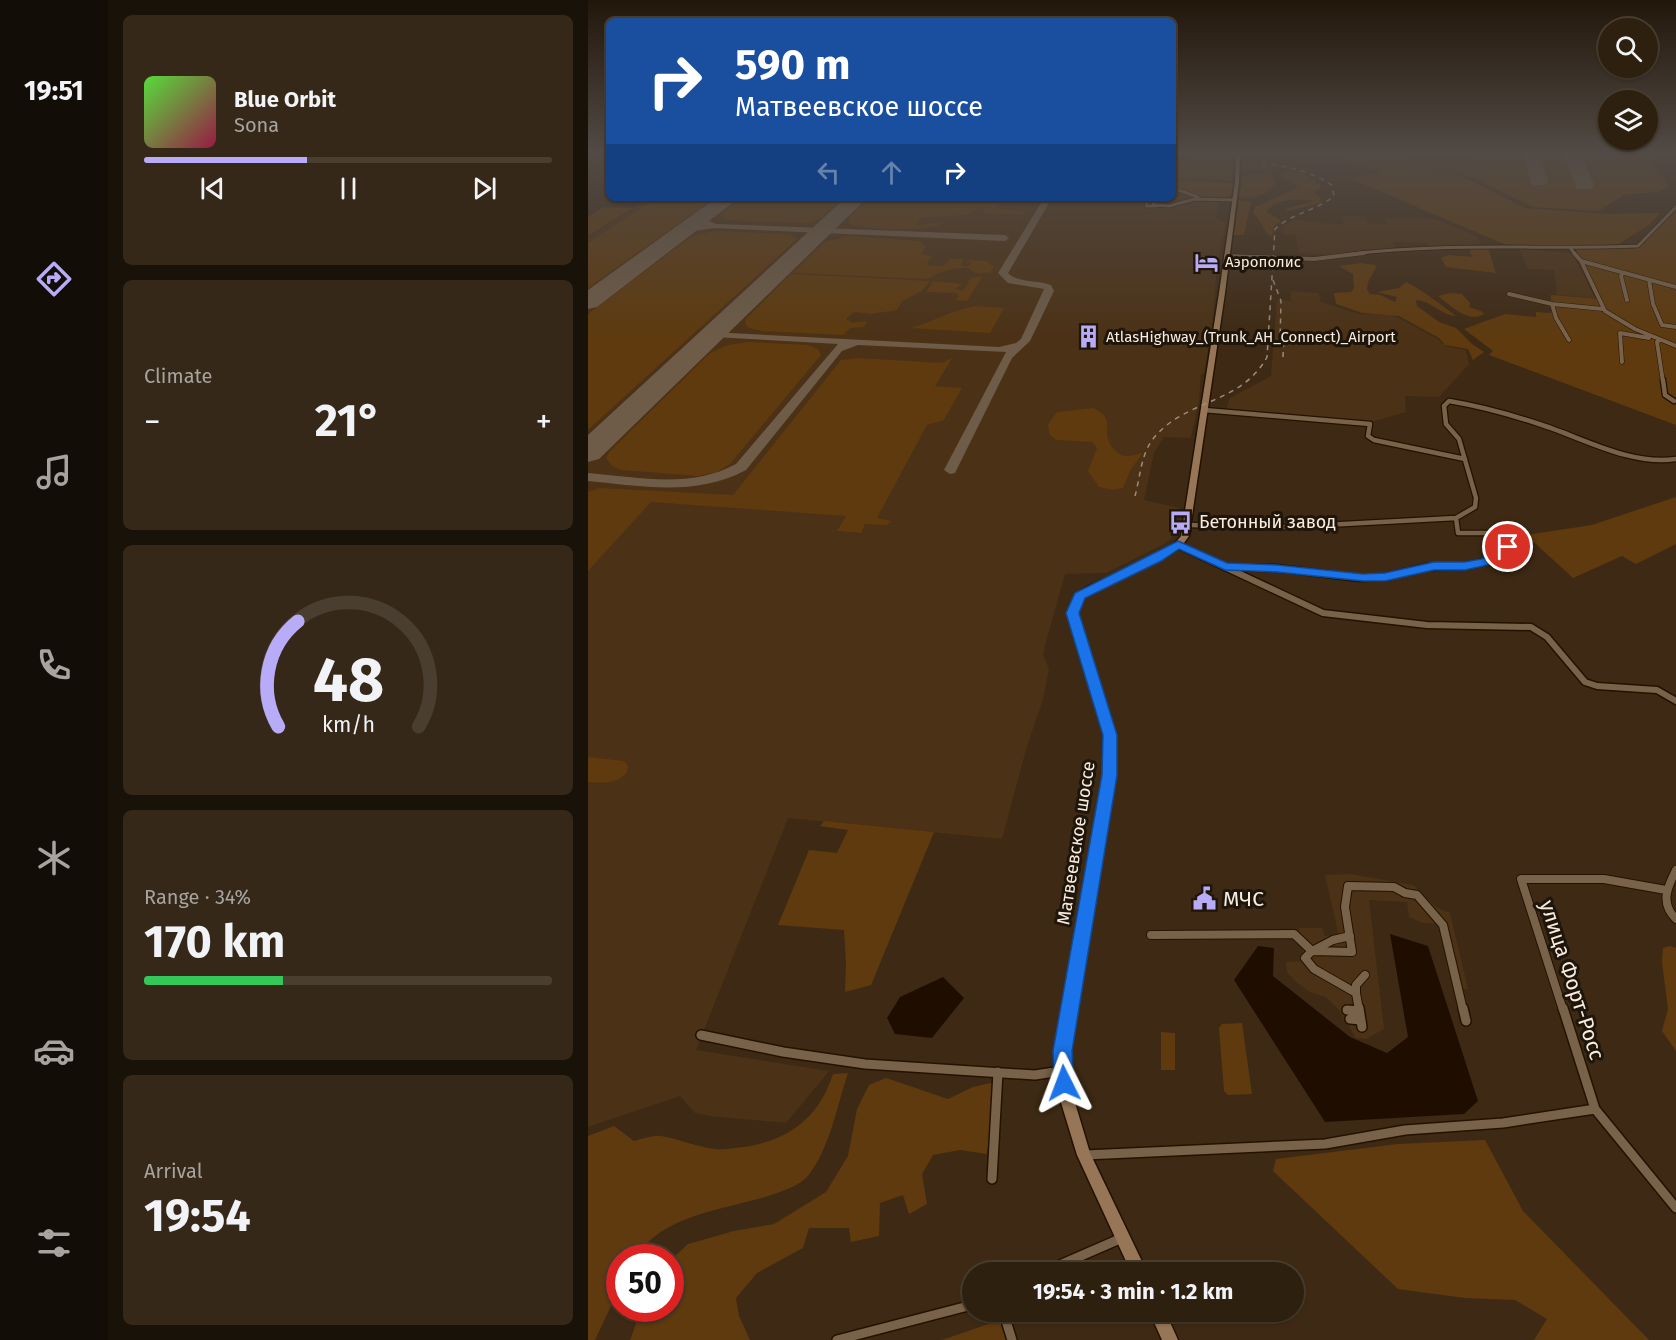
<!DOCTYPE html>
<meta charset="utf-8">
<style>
body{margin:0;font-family:"Fira Sans",sans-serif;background:#362818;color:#f1f3f6;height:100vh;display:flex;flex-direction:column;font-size:22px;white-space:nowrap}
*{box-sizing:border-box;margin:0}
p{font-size:20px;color:#a7a39e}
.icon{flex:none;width:33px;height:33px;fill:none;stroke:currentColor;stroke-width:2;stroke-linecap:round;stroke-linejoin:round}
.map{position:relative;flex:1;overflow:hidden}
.sheet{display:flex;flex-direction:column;gap:15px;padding:15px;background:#191208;width:480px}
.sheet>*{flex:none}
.banner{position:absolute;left:18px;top:18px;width:570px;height:183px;border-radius:9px;box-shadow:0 2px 4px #0004,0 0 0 2px #493e2f;background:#1a4fa0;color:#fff;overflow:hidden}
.fabs{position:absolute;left:1010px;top:18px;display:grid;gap:12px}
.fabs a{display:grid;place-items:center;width:60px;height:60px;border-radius:50%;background:#2e200f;box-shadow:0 2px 4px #0004,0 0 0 2px #493e2f;font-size:30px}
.speed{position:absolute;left:18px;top:1244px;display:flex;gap:12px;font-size:30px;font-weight:700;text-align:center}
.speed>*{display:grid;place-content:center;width:78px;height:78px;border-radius:50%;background:#2e200f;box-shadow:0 2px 4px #0004,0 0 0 2px #493e2f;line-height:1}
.speed .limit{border:9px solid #d22;background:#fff;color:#111}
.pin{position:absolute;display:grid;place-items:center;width:51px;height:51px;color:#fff;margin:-26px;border:3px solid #fff;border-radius:50%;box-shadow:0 2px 6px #0007}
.me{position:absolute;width:66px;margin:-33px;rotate:357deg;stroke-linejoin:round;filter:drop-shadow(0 0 4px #0008)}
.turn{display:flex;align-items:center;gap:21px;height:126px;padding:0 30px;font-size:27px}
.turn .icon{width:78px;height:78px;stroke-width:2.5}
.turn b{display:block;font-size:42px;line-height:51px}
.lanes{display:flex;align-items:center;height:57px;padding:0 30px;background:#0003;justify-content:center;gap:30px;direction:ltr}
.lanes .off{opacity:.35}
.big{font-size:45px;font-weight:700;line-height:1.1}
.sheet .widget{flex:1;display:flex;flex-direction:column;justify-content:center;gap:9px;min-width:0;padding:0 21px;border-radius:9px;background:#362818}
.sheet .dial{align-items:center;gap:0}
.dial svg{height:156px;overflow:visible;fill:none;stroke:#493e2f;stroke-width:7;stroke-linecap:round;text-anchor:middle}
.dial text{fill:#f1f3f6;stroke:none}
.song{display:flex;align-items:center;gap:18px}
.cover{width:72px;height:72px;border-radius:9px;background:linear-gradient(135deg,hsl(110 70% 55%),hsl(340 70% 35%))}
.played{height:6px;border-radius:3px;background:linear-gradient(90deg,#b8abf7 40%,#493e2f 40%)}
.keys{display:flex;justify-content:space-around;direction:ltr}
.heat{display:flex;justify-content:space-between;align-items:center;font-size:33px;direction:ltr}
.charge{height:9px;border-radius:4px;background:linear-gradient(90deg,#34c759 34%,#493e2f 0)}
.trip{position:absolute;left:374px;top:1262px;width:342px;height:60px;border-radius:30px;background:#2e200f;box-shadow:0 2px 4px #0004,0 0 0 2px #493e2f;font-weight:700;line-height:60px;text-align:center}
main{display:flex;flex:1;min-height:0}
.tabs{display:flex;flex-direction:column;width:108px;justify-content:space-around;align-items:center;background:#120d06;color:#a7a39e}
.tabs .icon{width:42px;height:42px}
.tabs .selected{color:#b8abf7}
.tabs b{font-size:27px;color:#f1f3f6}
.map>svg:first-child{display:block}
.built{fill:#4b3115}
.green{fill:#5e3a0e}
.water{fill:#1f0e00}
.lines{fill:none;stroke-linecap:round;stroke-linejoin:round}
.taxiway{fill:#6e5c48;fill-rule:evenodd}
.runway{fill:#6e5c48;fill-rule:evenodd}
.street-far5-casing{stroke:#241200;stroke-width:4.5}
.street-far4-casing{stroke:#241200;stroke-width:5}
.street-far3-casing{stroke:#241200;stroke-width:7}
.street-far2-casing{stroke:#241200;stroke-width:9}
.street-far1-casing{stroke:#241200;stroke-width:10}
.street-casing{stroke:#241200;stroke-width:12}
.secondary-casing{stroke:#241200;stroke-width:3}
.street-far5{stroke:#79624a;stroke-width:3}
.street-far4{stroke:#79624a;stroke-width:4}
.street-far3{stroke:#79624a;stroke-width:4.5}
.street-far2{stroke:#79624a;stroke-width:6}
.street-far1{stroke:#79624a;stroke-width:8}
.street{stroke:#79624a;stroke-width:9}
.secondary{fill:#967656;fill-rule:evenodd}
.rail{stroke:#9e8d7c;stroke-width:1.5;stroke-dasharray:5 5;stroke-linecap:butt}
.route{fill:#1a73e8;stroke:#114b97;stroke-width:1.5}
.labels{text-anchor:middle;stroke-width:6;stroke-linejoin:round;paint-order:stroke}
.far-poi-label{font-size:15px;fill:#faecdf;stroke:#1e150b;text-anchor:start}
.poi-label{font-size:18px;fill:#faecdf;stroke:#1e150b;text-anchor:start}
.street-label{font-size:18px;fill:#faecdf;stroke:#1e150b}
.near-poi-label{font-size:21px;fill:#faecdf;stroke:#1e150b;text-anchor:start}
.near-street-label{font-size:21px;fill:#faecdf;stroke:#1e150b}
</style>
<main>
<nav class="tabs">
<b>19:51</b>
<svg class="icon selected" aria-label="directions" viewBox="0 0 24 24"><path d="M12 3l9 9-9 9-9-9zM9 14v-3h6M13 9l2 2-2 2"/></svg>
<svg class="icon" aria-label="music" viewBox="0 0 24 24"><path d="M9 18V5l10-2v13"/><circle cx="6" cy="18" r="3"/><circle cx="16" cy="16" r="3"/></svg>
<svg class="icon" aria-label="phone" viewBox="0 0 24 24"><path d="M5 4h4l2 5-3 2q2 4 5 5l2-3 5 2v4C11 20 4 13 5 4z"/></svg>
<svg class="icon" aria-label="climate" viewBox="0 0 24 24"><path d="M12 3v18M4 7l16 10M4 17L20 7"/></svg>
<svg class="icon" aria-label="car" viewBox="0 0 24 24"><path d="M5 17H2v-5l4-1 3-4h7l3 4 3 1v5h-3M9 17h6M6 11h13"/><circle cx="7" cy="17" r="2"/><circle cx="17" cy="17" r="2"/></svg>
<svg class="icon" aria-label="filters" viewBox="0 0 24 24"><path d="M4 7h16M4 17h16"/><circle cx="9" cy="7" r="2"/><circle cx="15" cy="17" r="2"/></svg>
</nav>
<section class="sheet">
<div class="widget">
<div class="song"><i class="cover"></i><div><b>Blue Orbit</b><p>Sona</p></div></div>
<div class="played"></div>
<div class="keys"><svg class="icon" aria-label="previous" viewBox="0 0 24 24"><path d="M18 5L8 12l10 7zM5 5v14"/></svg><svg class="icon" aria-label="pause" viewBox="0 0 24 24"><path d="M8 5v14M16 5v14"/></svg><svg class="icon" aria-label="next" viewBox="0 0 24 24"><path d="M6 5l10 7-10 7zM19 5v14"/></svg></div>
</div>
<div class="widget"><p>Climate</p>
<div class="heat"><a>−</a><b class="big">21°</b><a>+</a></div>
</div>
<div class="widget dial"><svg viewBox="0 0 100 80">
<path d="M14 69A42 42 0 1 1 86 69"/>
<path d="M14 69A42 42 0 0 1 24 15" stroke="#b8abf7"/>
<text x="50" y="56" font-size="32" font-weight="700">48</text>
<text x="50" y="72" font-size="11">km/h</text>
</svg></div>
<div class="widget"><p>Range · 34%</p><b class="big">170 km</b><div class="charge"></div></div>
<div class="widget"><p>Arrival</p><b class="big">19:54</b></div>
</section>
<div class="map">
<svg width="1088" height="1340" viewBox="0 0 1088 1340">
<rect width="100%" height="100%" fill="#3e2a14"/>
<path class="built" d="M585,179L636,182L628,218L638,222L629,268L624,327L616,373L613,374L611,401L603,438L576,437L566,453L556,500L591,508L583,539L576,544L518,573L477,574L457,645L455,654L461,669L455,699L439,746L414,839L200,818L108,1050L241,1071L198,1123L123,1116L107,1113L92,1096L0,1127V237L63,198H585Z
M754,216L777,217L780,224H799L797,218L847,219L890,237L892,244L842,246L838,243L806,242L807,249L755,255L710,253L708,235L694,234L695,227L707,220L756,225Z
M931,249L984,253L1007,298L969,295L966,270L940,269Z
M703,291L730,293L733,302L770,314L805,315L850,339L858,346L878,350L881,364L851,397L817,396L818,412L786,421L638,410L642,398L683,376L689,300L703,301Z
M762,874L825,885L848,907L862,913L880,989H869L853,924L835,923L821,917L819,902L781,900L796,1029L778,1039L768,1038L751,1010L738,997L722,992L708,982L699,972L698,962L717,961L711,928H734L737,936H751L737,875Z"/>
<path class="green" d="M734,153H861L862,157L816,156L817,162L836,164L882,180L937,208L1019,214L1072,213L1062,224L1031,244L986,247L916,244L761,178L791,173L794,170L760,164L765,161Z
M867,153H897L898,156H903V153H937L945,180L958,182L950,153H1057L1081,185L1079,188L1069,192L1036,195L1010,211L945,207L889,180L840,164L891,165L889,158L868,156Z
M640,155L644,157V181L585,179V164L607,157Z
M658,162L683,166L686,170L682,175L688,181C682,195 666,199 651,197L655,176L680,172L679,170L654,166Z
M698,171L715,173L734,186L725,193L732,197L733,203L700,211L697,209L726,201C711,198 687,198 678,212L693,220L692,222L686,226L685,234L682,236C674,230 673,218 665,214L667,207L711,187L691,175Z
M592,180L646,183L643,196C624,199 607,195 589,188Z
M69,198H126L0,288V243Z
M154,198H255L233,218L220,223L136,220L133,214Z
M281,198H416L408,209L441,212L432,214H397L395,212L398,207H392L377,215L332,218L328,225L357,222C343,233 278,230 261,224L260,219Z
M651,200L663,202L656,235H646Z
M1088,206V425L901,355L905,351L876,329L917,314L948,317V312L963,313V295L1014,299L987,248L1049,246Z
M15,207L45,208L0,236V217Z
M127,231L201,234L209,239L0,430V314L104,236Z
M262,236L331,241L338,246L333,254L344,256L338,265L355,266L363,259H375L373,266H382L383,262L378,261L380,260L399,261L406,267L402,273C394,272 391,275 382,270L383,268C370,267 355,270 344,276H347L339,279L205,273L236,242Z
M883,248H900L908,273L858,267L853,258L861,255L885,257L882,253Z
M772,263L787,265L788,268L780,282L779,289L782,294L792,295L807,302L809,297L789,292L811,288L818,282C836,291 852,304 868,316C853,315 842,300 828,300L829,306L851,322L868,328L884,344L896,352L885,360L880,349L857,345L851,338L811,316L774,313L748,304L746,293L763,292L766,288L765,274L751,266Z
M203,274L342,281L334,291L314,301L309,310L283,314L266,312L258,319L264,323L279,321L276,327L262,328L255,335L173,331L159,327L157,320Z
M395,276L379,301L367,300L371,296L368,293L338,292L345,281L375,284L367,289L375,291L383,278Z
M861,293L874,294L882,303L881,307L893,311L896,314C880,324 862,305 850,296Z
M387,306L416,308L402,333L323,328C346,321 365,310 387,306Z
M160,342L221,345L230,349L233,355L142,464L129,472L110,476L33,470L24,466L18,458L21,452L122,353L139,345Z
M365,357L347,386L374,388L356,420L339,425L289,518L303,521L299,525L277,524L273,533L249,531L258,516L63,502L0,571V492L12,488L145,495L253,360L269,358L354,363Z
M505,408C525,417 517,426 520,439C522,446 530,455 536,456C542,457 550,454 555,453L543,469L535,488L525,490L511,487L500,471L509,448L504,442L468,440L461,434L460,424L469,412Z
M1088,497V544L1048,564L1034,556L985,578L938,535L1004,525Z
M0,757L36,761L40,766L39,772C28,785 16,783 0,782Z
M236,821L346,832L283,985L257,992L258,963L256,930L190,925L221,850L249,853L260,830L232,826Z
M1082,946L1088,948V1051L1074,1031L1080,1009L1074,962L1075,948Z
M654,1023L664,1094L640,1095L636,1091L631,1028L634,1024Z
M573,1032L587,1033V1070H573Z
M260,1073C249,1106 242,1148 220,1176C211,1186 195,1191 183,1195C140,1209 74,1214 48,1257H32L31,1289L7,1340H0V1136L26,1126L46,1141C54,1139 65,1135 73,1136C91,1139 109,1147 127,1149C137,1150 145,1148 155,1147C200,1141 231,1118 245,1074Z
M298,1078L360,1099L385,1087L407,1082L399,1154L372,1150L345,1155L334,1174L339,1204L321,1214L315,1195L292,1203L291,1236L263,1242L261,1228H221L215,1248L169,1273L148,1298L151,1316L162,1340H42L54,1308H82L83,1260L100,1244L146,1231L186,1224L238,1192L260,1156L269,1109L281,1085Z
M897,1140L935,1211L1061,1340H946L959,1319L927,1300L877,1298L810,1289L685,1171L688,1159L810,1144Z
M415,1319L420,1340H354Z"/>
<path class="water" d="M802,934L840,946L890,1101L876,1114L737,1122L646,980L670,946L686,948L685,976L762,1037L799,1053L820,1037Z
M355,977L376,998L344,1038L307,1034L299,1018L312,997Z"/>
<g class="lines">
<path class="taxiway" d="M456,198H464L420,273C430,283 449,280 463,285L466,291L442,341L424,358L367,473L362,474L356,470L418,352L270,345L254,351L158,470C107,497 54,486 0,481V473C51,477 102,489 148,464L250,344L126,337L121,334L122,332L411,347L428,343L433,339L456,289L420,283L410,273Z
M114,213H120L119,220L128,224L417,235L421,238L417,241L126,228L93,233V229L117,225L110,219Z"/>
<path class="runway" d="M934,153H952L960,181L958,185H944Z
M975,153H993L1006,185L1003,189H989Z
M128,198H151L9,307L0,309V290Z
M257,198H279L11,459L0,462V435Z"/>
<defs>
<path id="street-far5" d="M585,154H650
M650,155L666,153
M585,188L610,197
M561,198L558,206H568
M568,198L565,205L581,206L607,199L646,200
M983,249L987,254
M764,254C859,242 955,250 1050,246L1088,207"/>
<path id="street-far4" d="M986,253L993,261L1088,287
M638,256L726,259L776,253
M993,261L1017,311L1047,329L1088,346
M1035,273L1033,276L1039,300
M1061,280L1065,304L1074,325L1088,327
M921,294L964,304L1015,309
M964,304L968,318L981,340
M1072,340L1069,342L1075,382
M1034,362L1032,333L1061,338"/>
<path id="street-far3" d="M1075,380L1077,395L1086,401
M616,410L782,424L780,436L786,440L877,459
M600,525L700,527L868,518
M927,544L936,539L910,533H870L868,518L887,507L888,498L871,439L858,424L856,406L861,401C891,406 921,414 951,424C993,437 1042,466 1088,459"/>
<path id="street-far2" d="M590,545L735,613L839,625L943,627L959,637L997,682L1009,686L1069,690L1088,701
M637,567L689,568L771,578L797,577L839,567L877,566L905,560L930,542"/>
<path id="street-far1" d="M1088,870C1079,888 1072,903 1088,919
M563,935L706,934L724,951L717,958L726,969L768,993L771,1010
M724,951L764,952L757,907L760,886L806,887L817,893L829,895L855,925L875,1010
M724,951L745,940L762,936
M768,993V985L777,975
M975,1010L933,879H1016L1078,890"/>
<path id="street" d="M771,1008L774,1027
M875,1008L878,1021
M975,1008L1007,1109L1088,1208
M759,1010L771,1011
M762,1019L773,1020
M113,1035L195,1052L277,1064L447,1075L473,1071
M497,1155L737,1144L817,1130L915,1123L1007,1109
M404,1179L410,1072
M456,1272L534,1238
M415,1311L424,1340
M249,1340L384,1305"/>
<path id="secondary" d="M648,153H652L651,182L637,293L601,536L593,547L572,560L507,590L495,597L488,613L527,735L526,775L498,938L480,1051L481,1071L485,1096L502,1153L559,1272H543L489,1155L471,1096L467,1071L468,1051L486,938L516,775L517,735L480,613L488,594L501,586L566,556L587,543L593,536L631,293L647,182Z
M561,1311H577L590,1340H574Z"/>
</defs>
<use href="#street-far5" class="street-far5-casing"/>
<use href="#street-far4" class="street-far4-casing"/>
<use href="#street-far3" class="street-far3-casing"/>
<use href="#street-far2" class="street-far2-casing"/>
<use href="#street-far1" class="street-far1-casing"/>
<use href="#street" class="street-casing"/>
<use href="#secondary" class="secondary-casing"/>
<use href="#street-far5" class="street-far5"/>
<use href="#street-far4" class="street-far4"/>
<use href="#street-far3" class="street-far3"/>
<use href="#street-far2" class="street-far2"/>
<use href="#street-far1" class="street-far1"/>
<use href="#street" class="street"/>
<use href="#secondary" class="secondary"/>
<path class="rail" d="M685,280L693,301L692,342
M695,357L696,334
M547,496C552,478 553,454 565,439C596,399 653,405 679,357L687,229C704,213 728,211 746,196L744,185C721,170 696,166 670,162"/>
</g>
<linearGradient id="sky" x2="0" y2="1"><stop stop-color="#22170b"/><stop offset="0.45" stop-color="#524a45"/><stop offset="1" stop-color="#524a45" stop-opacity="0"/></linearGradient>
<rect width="1088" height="340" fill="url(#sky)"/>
<path class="route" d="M590,541L639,563L689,565L775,574L797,573L846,562H877L893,559L905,555L916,545H924L926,547L914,561L895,566L877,570H846L797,581H775L689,572L637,570L591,549L573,561L497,598L491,613L529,735V775L484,1051L486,1083L483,1090L476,1093L469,1090L466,1083L465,1051L514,775L515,735L478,613L487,593Z"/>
<defs>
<symbol id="hotel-bare" viewBox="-9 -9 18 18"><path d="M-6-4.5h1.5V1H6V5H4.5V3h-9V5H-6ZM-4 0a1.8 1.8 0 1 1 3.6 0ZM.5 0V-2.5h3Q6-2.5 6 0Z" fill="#b8abf7" stroke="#1e150b" stroke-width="2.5" paint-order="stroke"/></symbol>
<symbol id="building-bare" viewBox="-9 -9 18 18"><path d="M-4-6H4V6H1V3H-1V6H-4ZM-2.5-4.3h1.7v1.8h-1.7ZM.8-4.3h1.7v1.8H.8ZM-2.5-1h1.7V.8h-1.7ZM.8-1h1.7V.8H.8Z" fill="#b8abf7" stroke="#1e150b" stroke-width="2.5" paint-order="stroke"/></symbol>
<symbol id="bus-bare" viewBox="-9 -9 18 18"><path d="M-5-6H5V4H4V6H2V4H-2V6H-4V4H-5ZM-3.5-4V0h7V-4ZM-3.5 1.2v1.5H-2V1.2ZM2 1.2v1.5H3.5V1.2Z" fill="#b8abf7" stroke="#1e150b" stroke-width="2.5" paint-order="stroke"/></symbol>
<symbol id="civic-bare" viewBox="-9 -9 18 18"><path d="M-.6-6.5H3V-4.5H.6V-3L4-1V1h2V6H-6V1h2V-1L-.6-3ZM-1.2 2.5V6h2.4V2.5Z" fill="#b8abf7" stroke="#1e150b" stroke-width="2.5" paint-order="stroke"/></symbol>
</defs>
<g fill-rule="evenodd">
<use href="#hotel-bare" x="602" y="246" width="33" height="33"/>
<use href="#building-bare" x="484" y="320" width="33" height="33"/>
<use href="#bus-bare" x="576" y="506" width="33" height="33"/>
<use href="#civic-bare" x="600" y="882" width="33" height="33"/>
</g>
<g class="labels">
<g class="far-poi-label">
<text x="637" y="267">Аэрополис</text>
<text x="518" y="342">AtlasHighway_(Trunk_AH_Connect)_Airport</text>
</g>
<g class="poi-label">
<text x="611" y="528">Бетонный завод</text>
</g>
<g class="street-label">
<text transform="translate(488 843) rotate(-81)" y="6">Матвеевское шоссе</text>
</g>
<g class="near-poi-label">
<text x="635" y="906">МЧС</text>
</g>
<g class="near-street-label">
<text transform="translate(984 980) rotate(72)" y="7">улица Форт-Росс</text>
</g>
</g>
</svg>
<div class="fabs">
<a><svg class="icon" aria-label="search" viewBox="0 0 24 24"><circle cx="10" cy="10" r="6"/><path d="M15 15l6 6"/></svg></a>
<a><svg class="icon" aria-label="layers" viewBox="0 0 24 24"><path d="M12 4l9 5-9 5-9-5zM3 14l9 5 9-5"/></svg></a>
</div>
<div class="speed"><div class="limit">50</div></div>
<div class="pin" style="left:920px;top:547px;background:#d93025"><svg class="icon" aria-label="arrive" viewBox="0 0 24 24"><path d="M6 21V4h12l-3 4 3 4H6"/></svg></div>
<svg class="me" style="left:476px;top:1083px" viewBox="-20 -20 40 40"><path d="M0-17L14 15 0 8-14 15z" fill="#1a73e8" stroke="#fff" stroke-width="4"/></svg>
<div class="trip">19:54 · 3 min · 1.2 km</div>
<div class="banner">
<div class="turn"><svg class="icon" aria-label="right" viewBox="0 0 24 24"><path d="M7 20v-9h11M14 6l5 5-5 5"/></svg><div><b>590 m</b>Матвеевское шоссе</div></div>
<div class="lanes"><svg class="icon off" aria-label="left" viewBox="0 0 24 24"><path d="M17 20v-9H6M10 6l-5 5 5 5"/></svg><svg class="icon off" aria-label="ahead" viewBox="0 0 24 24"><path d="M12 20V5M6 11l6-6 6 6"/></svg><svg class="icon" aria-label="right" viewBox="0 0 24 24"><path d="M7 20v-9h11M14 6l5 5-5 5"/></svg></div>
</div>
</div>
</main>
